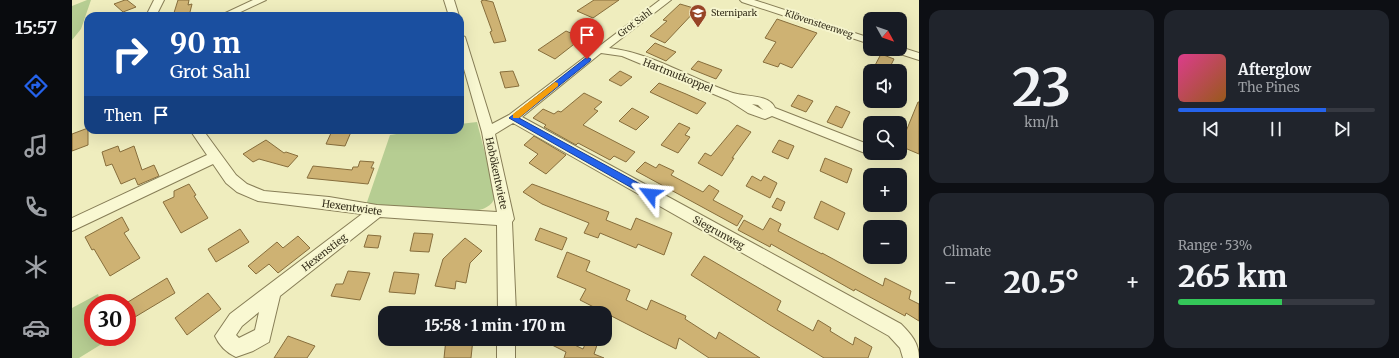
<!DOCTYPE html>
<meta charset="utf-8">
<style>
body{margin:0;font-family:Merriweather,serif;background:#20242c;color:#f1f3f6;height:100vh;display:flex;flex-direction:column;font-size:15px;white-space:nowrap}
*{box-sizing:border-box;margin:0}
p{font-size:13px;color:#9ea1a6}
.icon{flex:none;width:22px;height:22px;fill:none;stroke:currentColor;stroke-width:2;stroke-linecap:round;stroke-linejoin:round}
.map{position:relative;flex:1;overflow:hidden}
.side{display:flex;flex-direction:column;gap:10px;padding:10px;background:#0d0f14;width:480px}
.side>*{flex:none}
.top-card{position:absolute;left:12px;top:12px;width:380px;height:122px;border-radius:12px;box-shadow:0 4px 16px #0002;background:#1a4fa0;color:#fff;overflow:hidden}
.needle{width:26px;rotate:130deg}
.buttons{position:absolute;left:791px;top:12px;display:grid;gap:8px}
.buttons a{display:grid;place-items:center;width:44px;height:44px;border-radius:8px;background:#171b24;box-shadow:0 4px 16px #0002;font-size:20px}
.speed{position:absolute;left:12px;top:294px;display:flex;gap:8px;font-size:20px;font-weight:700;text-align:center}
.speed>*{display:grid;place-content:center;width:52px;height:52px;border-radius:50%;background:#171b24;box-shadow:0 4px 16px #0002;line-height:1}
.speed .limit{border:6px solid #d22;background:#fff;color:#111}
.pin{position:absolute;display:grid;place-items:center;width:34px;height:34px;color:#fff;margin:-41px -17px;border-radius:50% 50% 50% 0;rotate:-45deg;box-shadow:0 0 4px #0007}
.pin .icon{rotate:45deg}
.me{position:absolute;width:44px;margin:-22px;rotate:299deg;stroke-linejoin:round;filter:drop-shadow(0 0 3px #0008)}
.turn{display:flex;align-items:center;gap:14px;height:84px;padding:0 20px;font-size:18px}
.turn .icon{width:52px;height:52px;stroke-width:2.5}
.turn b{display:block;font-size:28px;line-height:34px}
.then{display:flex;align-items:center;height:38px;padding:0 20px;background:#0003;gap:8px;font-size:15px}
.big{font-size:30px;font-weight:800;line-height:1.1}
.side .card{flex:1;display:flex;flex-direction:column;justify-content:center;gap:6px;min-width:0;padding:0 14px;border-radius:12px;background:#20242c}
.side .dial{align-items:center;gap:0}
.dial b{font-size:52px;line-height:1}
.song{display:flex;align-items:center;gap:12px}
.cover{width:48px;height:48px;border-radius:6px;background:linear-gradient(135deg,hsl(330 70% 55%),hsl(30 70% 35%))}
.played{height:4px;border-radius:2px;background:linear-gradient(90deg,#2563eb 75%,#363941 75%)}
.keys{display:flex;justify-content:space-around;direction:ltr}
.heat{display:flex;justify-content:space-between;align-items:center;font-size:22px;direction:ltr}
.charge{height:6px;border-radius:3px;background:linear-gradient(90deg,#34c759 53%,#363941 0)}
.side .tiles{flex:1;display:grid;gap:10px;grid-template-columns:repeat(2,1fr)}
.trip{position:absolute;left:306px;top:306px;width:234px;height:40px;border-radius:12px;background:#171b24;box-shadow:0 4px 16px #0002;font-weight:800;line-height:40px;text-align:center}
main{display:flex;flex:1;min-height:0}
.tabs{display:flex;flex-direction:column;width:72px;justify-content:space-around;align-items:center;background:#090b0e;color:#9ea1a6}
.tabs .icon{width:28px;height:28px}
.tabs .on{color:#2563eb}
.tabs b{font-size:18px;color:#f1f3f6}
.map>svg:first-child{display:block}
.green{fill:#b6cd92}
.building{fill:#ceb273;stroke:#876e3c}
.lines{fill:none;stroke-linecap:round;stroke-linejoin:round}
.street-casing{stroke:#877e57;stroke-width:2}
.street{fill:#f9f8d2;fill-rule:evenodd}
.route{fill:#2563eb;stroke:#184099}
.slow{fill:#f59e0b}
.labels{text-anchor:middle;stroke-width:4;stroke-linejoin:round;paint-order:stroke}
.far-poi-label{font-size:9px;fill:#36301c;stroke:#f6f5ce;text-anchor:start}
.far-street-label{font-size:9px;fill:#36301c;stroke:#f6f5ce}
.street-label{font-size:10px;fill:#36301c;stroke:#f6f5ce}
</style>
<main>
<nav class="tabs">
<b>15:57</b>
<svg class="icon on" aria-label="directions" viewBox="0 0 24 24"><path d="M12 3l9 9-9 9-9-9zM9 14v-3h6M13 9l2 2-2 2"/></svg>
<svg class="icon" aria-label="music" viewBox="0 0 24 24"><path d="M9 18V5l10-2v13"/><circle cx="6" cy="18" r="3"/><circle cx="16" cy="16" r="3"/></svg>
<svg class="icon" aria-label="phone" viewBox="0 0 24 24"><path d="M5 4h4l2 5-3 2q2 4 5 5l2-3 5 2v4C11 20 4 13 5 4z"/></svg>
<svg class="icon" aria-label="climate" viewBox="0 0 24 24"><path d="M12 3v18M4 7l16 10M4 17L20 7"/></svg>
<svg class="icon" aria-label="car" viewBox="0 0 24 24"><path d="M5 17H2v-5l4-1 3-4h7l3 4 3 1v5h-3M9 17h6M6 11h13"/><circle cx="7" cy="17" r="2"/><circle cx="17" cy="17" r="2"/></svg>
</nav>
<div class="map">
<svg width="847" height="358" viewBox="0 0 847 358">
<rect width="100%" height="100%" fill="#efedbe"/>
<path class="green" d="M15,0H19L9,29L0,40V6Z
M405,122L423,192C424,205 412,210 401,211L294,205L318,135L350,130H388V124Z
M26,294L29,303H21V337H41L7,358H0V308Z"/>
<path class="building" d="M53,0H55L64,7L51,12L42,4Z
M106,0H117L116,5L120,4L117,16H101Z
M412,0L421,2L434,41L422,43L418,32L420,31L409,1Z
M522,0H547L521,18L505,11Z
M608,4L625,9L593,43L578,36L595,21L591,20Z
M705,19L745,33L720,68L708,63L706,67L691,62L704,42L693,38Z
M494,31L510,38L483,59L466,50Z
M583,43L604,52L594,61L574,52Z
M809,54L822,59L816,71H800Z
M626,61L650,70L644,79L619,69Z
M441,71L447,86L433,88L428,72Z
M548,71L560,77L549,86L537,80Z
M587,83L614,94L634,103L625,114L578,92Z
M512,93L530,102L522,109L526,111L511,125L563,152L554,162L542,156L538,160L506,143L504,145L472,127L474,125L461,118L471,109L482,114L486,111L489,112Z
M726,95L741,101L734,112L719,106Z
M846,102H847V154L828,146Z
M764,106L778,112L770,128L755,122Z
M560,108L577,117L564,130L547,121Z
M607,123L618,128L613,135L618,137L606,153L589,145Z
M665,125L679,132L660,158H662L650,176L626,163L633,153L639,156Z
M16,128V145L0,151V134Z
M260,131L279,132L273,146L254,144Z
M462,136L494,155L474,174L457,163L466,154L452,145Z
M194,140L212,153L214,152L226,156L216,167L187,159L181,162L171,154Z
M707,140L722,146L716,159L700,152Z
M46,146L48,152L62,146L70,170L82,165L87,176L66,185L63,178L49,184L40,164L34,166L30,152Z
M753,158L780,169L775,183L748,171Z
M288,161L302,162L299,168H302L296,184L235,178L241,166L280,170L281,167H286Z
M573,162L584,168L587,164L602,171L599,175L631,192L637,185L647,191L641,200L671,216L665,226L564,171Z
M680,176L689,181L692,176L705,183L698,198L674,186Z
M117,184L124,195L122,196L136,218L109,233L91,202L102,197V191Z
M460,184L537,212L534,220L559,230L564,218L600,233L592,255L566,244L564,248L528,233L526,238L512,233L517,223L470,204L451,192Z
M705,198L713,202L709,211L700,207Z
M749,201L773,213L766,230L742,218Z
M50,217L57,230L52,233L68,258L38,276L22,249L20,250L13,237Z
M698,218L709,224L706,231L750,254V253L811,286L813,278L839,291L837,299L847,304V321L834,313L833,316L783,289L782,291L699,244L698,247L666,230L672,220L691,230Z
M468,228L495,238L490,250L463,240Z
M168,229L177,242L144,262L136,249Z
M342,233L361,234L357,252L338,251Z
M296,235L309,236L306,248L292,247Z
M226,236L238,248L206,273L197,264L184,274L176,266L205,242L211,248Z
M393,238L410,251L398,263L394,283L384,281L383,289L363,286L371,259Z
M495,252L518,261L514,271L558,290L554,300L575,310L579,300L614,316L613,319L644,339L647,332L688,358H637L607,338L604,349L508,300L514,289L485,277Z
M632,256L709,301L705,310L741,331L746,320L759,328L758,331L781,345L783,337L800,347L796,358H752L698,325L619,275Z
M276,271L298,273L288,300L259,296L264,284H271Z
M322,272L347,274L343,294L317,292Z
M95,278L103,293L63,317L56,302Z
M136,293L149,309L115,335L103,318Z
M216,336L243,346L235,358H202Z
M374,339H401L399,358H372Z
M474,339H490L511,349L515,340L525,345L522,354L532,358H492L494,352L472,341Z"/>
<g class="lines">
<defs>
<path id="street" d="M82,0H92L84,16H74Z
M181,0H194L160,16H147Z
M372,0H382L387,16H377Z
M588,0H599L537,48C580,53 620,79 661,93C673,97 697,94 703,108L798,145V153H803L798,155L793,153L700,116L693,119L676,113L656,100L550,56L529,53L450,117L829,324C839,334 847,343 847,358H831L828,348L817,336L441,123L423,134L442,219L440,222L444,313H426L425,225L308,217L208,296L197,342L181,351L164,357C155,353 147,345 143,336L158,314L290,214L186,201L165,192L154,183L141,164L0,231V218L135,155L118,130H131L164,175L175,184L192,191L257,197L305,205L425,212L410,132L388,55V34L393,37L420,124L437,115ZM680,104L686,105L691,110ZM187,312L183,330L167,338L164,335L170,326Z
M668,0H682L798,38V44L670,2Z
M828,47L847,53V60L819,51L818,49H828Z
M425,339H443V358H425Z"/>
</defs>
<use href="#street" class="street-casing"/>
<use href="#street" class="street"/>
</g>
<path class="route" d="M515,57L519,59L518,61L447,118L581,191V196H574L437,118Z"/>
<path class="slow" d="M483,82L486,83V86L447,118H441V114Z"/>
<defs>
<symbol id="school-pin" viewBox="-11 -11 22 30"><path d="M0 17L-7.5 6A9.5 9.5 0 1 1 7.5 6Z" fill="#974426" stroke="#f6f5ce"/><path d="M0-5L7-2L0 1L-7-2ZM-4 1L0 2.5L4 1V4Q0 6-4 4Z" fill="#fff"/></symbol>
</defs>
<g fill-rule="evenodd">
<use href="#school-pin" x="616" y="3" width="20" height="27"/>
</g>
<g class="labels">
<g class="far-poi-label">
<text x="639" y="16">Sternipark</text>
</g>
<g class="far-street-label">
<text transform="translate(563 23) rotate(-37)" y="3">Grot Sahl</text>
<text transform="translate(747 24) rotate(18)" y="3">Klövensteenweg</text>
</g>
<g class="street-label">
<text transform="translate(606 75) rotate(22)" y="4">Hartmutkoppel</text>
<text transform="translate(425 173) rotate(78)" y="4">Hobökentwiete</text>
<text transform="translate(280 207) rotate(8)" y="4">Hexentwiete</text>
<text transform="translate(647 232) rotate(29)" y="4">Siegrunweg</text>
<text transform="translate(252 252) rotate(-38)" y="4">Hexenstieg</text>
</g>
</g>
</svg>
<div class="buttons">
<a><svg class="needle" viewBox="-14 -14 28 28"><path d="M0-13l5 13h-10z" fill="#e53935"/><path d="M0 13l5-13h-10z" fill="#9ea1a6"/></svg></a>
<a><svg class="icon" aria-label="sound" viewBox="0 0 24 24"><path d="M4 9h4l5-4v14l-5-4H4zM17 9q2 3 0 6"/></svg></a>
<a><svg class="icon" aria-label="search" viewBox="0 0 24 24"><circle cx="10" cy="10" r="6"/><path d="M15 15l6 6"/></svg></a>
<a>+</a>
<a>−</a>
</div>
<div class="speed"><div class="limit">30</div></div>
<div class="pin" style="left:515px;top:59px;background:#d93025"><svg class="icon" aria-label="arrive" viewBox="0 0 24 24"><path d="M6 21V4h12l-3 4 3 4H6"/></svg></div>
<svg class="me" style="left:578px;top:194px" viewBox="-20 -20 40 40"><path d="M0-17L14 15 0 8-14 15z" fill="#2563eb" stroke="#fff" stroke-width="4"/></svg>
<div class="trip">15:58 · 1 min · 170 m</div>
<div class="top-card">
<div class="turn"><svg class="icon" aria-label="right" viewBox="0 0 24 24"><path d="M7 20v-9h11M14 6l5 5-5 5"/></svg><div><b>90 m</b>Grot Sahl</div></div>
<div class="then">Then<svg class="icon" aria-label="arrive" viewBox="0 0 24 24"><path d="M6 21V4h12l-3 4 3 4H6"/></svg></div>
</div>
</div>
<section class="side">
<div class="tiles">
<div class="card dial"><b>23</b><p>km/h</p></div>
<div class="card">
<div class="song"><i class="cover"></i><div><b>Afterglow</b><p>The Pines</p></div></div>
<div class="played"></div>
<div class="keys"><svg class="icon" aria-label="previous" viewBox="0 0 24 24"><path d="M18 5L8 12l10 7zM5 5v14"/></svg><svg class="icon" aria-label="pause" viewBox="0 0 24 24"><path d="M8 5v14M16 5v14"/></svg><svg class="icon" aria-label="next" viewBox="0 0 24 24"><path d="M6 5l10 7-10 7zM19 5v14"/></svg></div>
</div>
<div class="card"><p>Climate</p>
<div class="heat"><a>−</a><b class="big">20.5°</b><a>+</a></div>
</div>
<div class="card"><p>Range · 53%</p><b class="big">265 km</b><div class="charge"></div></div>
</div>
</section>
</main>
